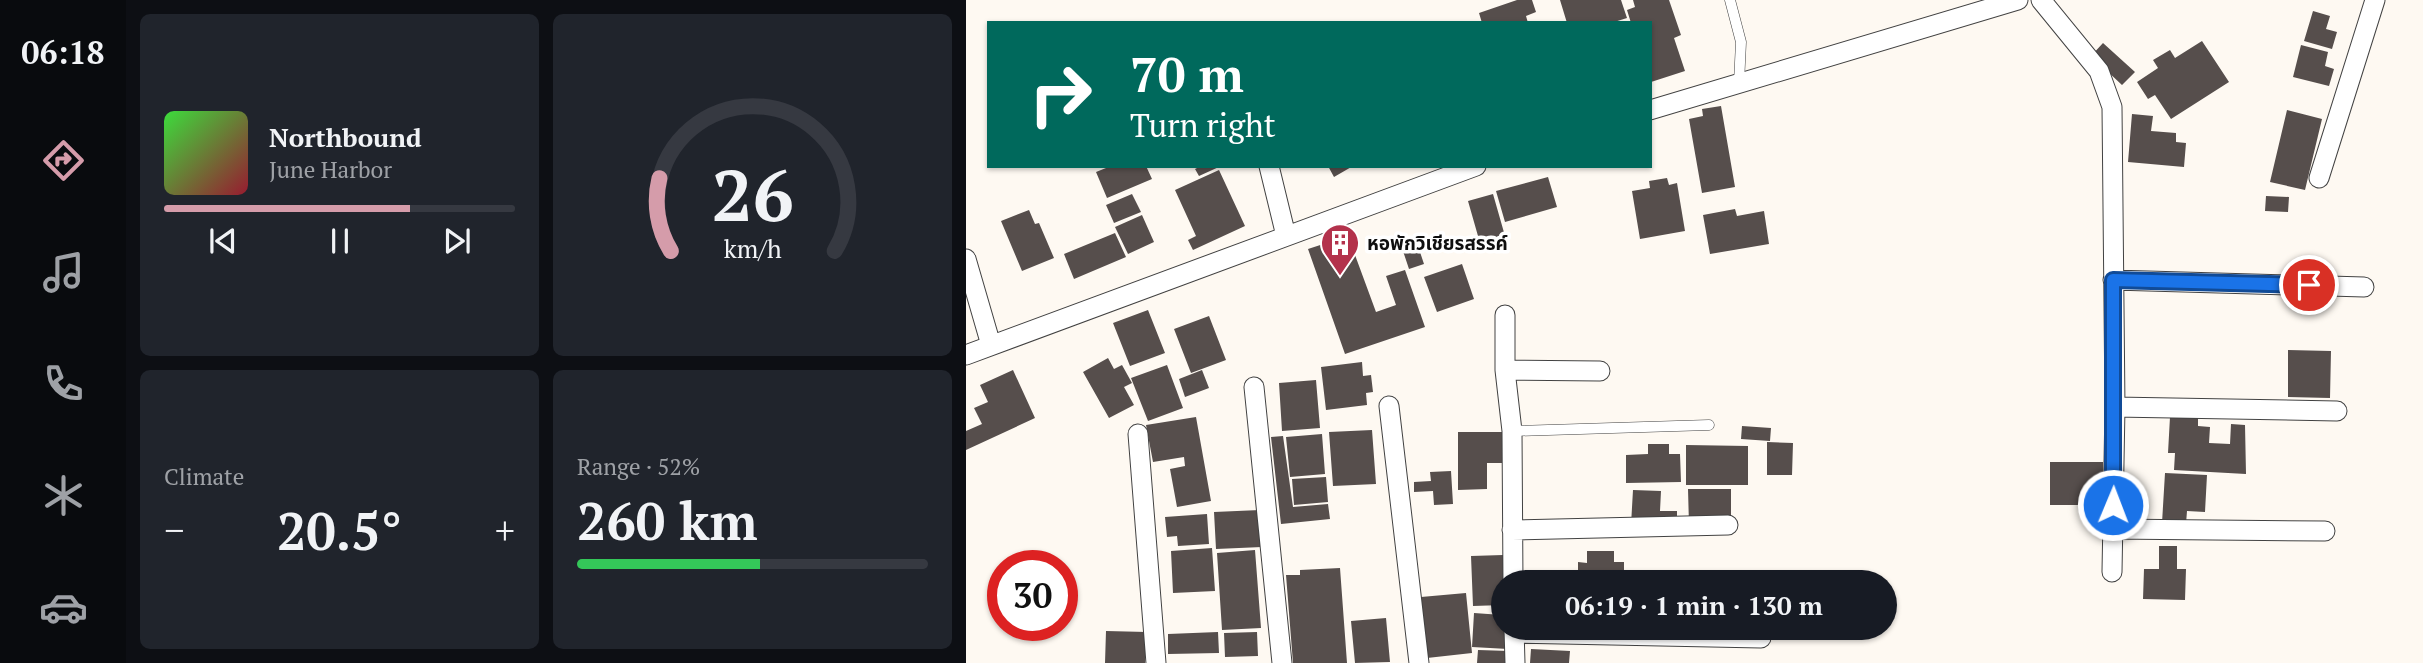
<!DOCTYPE html>
<meta charset="utf-8">
<style>
body{margin:0;font-family:"PT Serif","Noto Sans Thai",serif;background:#20242c;color:#f1f3f6;height:100vh;display:flex;flex-direction:column;font-size:26px;white-space:nowrap}
*{box-sizing:border-box;margin:0}
p{font-size:23px;color:#9ea1a6}
.icon{flex:none;width:38px;height:38px;fill:none;stroke:currentColor;stroke-width:2;stroke-linecap:round;stroke-linejoin:round}
.map{position:relative;flex:1;overflow:hidden}
.panel{display:flex;flex-direction:column;gap:14px;padding:14px;background:#0d0f14;width:840px}
.panel>*{flex:none}
.top-card{position:absolute;left:21px;top:21px;width:665px;height:147px;border-radius:0px;box-shadow:0 2px 5px #0004;background:#00695c;color:#fff;overflow:hidden}
.speed{position:absolute;left:21px;top:550px;display:flex;gap:14px;font-size:35px;font-weight:700;text-align:center}
.speed>*{display:grid;place-content:center;width:91px;height:91px;border-radius:50%;background:#171b24;box-shadow:0 2px 5px #0004;line-height:1}
.speed .limit{border:10px solid #d22;background:#fff;color:#111}
.pin{position:absolute;display:grid;place-items:center;width:60px;height:60px;color:#fff;margin:-30px;border:4px solid #fff;border-radius:50%;box-shadow:0 2px 7px #0007}
.me{position:absolute;width:77px;margin:-38px;rotate:1deg;stroke-linejoin:round;filter:drop-shadow(0 0 5px #0008)}
.turn{display:flex;align-items:center;gap:24px;height:147px;padding:0 28px;font-size:32px}
.turn .icon{width:91px;height:91px;stroke-width:2.5}
.turn b{display:block;font-size:49px;line-height:60px}
.big{font-size:52px;font-weight:800;line-height:1.1}
.panel .card{flex:1;display:flex;flex-direction:column;justify-content:center;gap:10px;min-width:0;padding:0 24px;border-radius:10px;background:#20242c}
.panel .dial{align-items:center;gap:0}
.dial svg{height:182px;overflow:visible;fill:none;stroke:#363941;stroke-width:7;stroke-linecap:round;text-anchor:middle}
.dial text{fill:#f1f3f6;stroke:none}
.song{display:flex;align-items:center;gap:21px}
.cover{width:84px;height:84px;border-radius:10px;background:linear-gradient(135deg,hsl(120 70% 55%),hsl(350 70% 35%))}
.played{height:7px;border-radius:4px;background:linear-gradient(90deg,#d59caa 70%,#363941 70%)}
.keys{display:flex;justify-content:space-around;direction:ltr}
.heat{display:flex;justify-content:space-between;align-items:center;font-size:38px;direction:ltr}
.charge{height:10px;border-radius:5px;background:linear-gradient(90deg,#34c759 52%,#363941 0)}
.panel .tiles{flex:1;display:grid;gap:14px;grid-template-columns:repeat(2,1fr)}
.trip{position:absolute;left:525px;top:570px;width:406px;height:70px;border-radius:35px;background:#171b24;box-shadow:0 2px 5px #0004;font-weight:800;line-height:70px;text-align:center}
main{display:flex;flex:1;min-height:0}
.tabs{display:flex;flex-direction:column;width:126px;justify-content:space-around;align-items:center;background:#090b0e;color:#9ea1a6}
.tabs .icon{width:49px;height:49px}
.tabs .active{color:#d59caa}
.tabs b{font-size:32px;color:#f1f3f6}
.map>svg:first-child{display:block}
.building{fill:#564e4c}
.lines{fill:none;stroke-linecap:round;stroke-linejoin:round}
.service-casing{stroke:#424242;stroke-width:11}
.minor-casing{stroke:#424242;stroke-width:21}
.service{stroke:#fff;stroke-width:10}
.minor{stroke:#fff;stroke-width:19}
.route-casing{stroke:#114b97;stroke-width:18}
.route{stroke:#1a73e8;stroke-width:12}
.labels{text-anchor:middle;stroke-width:7;stroke-linejoin:round;paint-order:stroke}
.poi-label{font-size:19px;font-weight:bold;fill:#0f0f0f;stroke:#fff;text-anchor:start}
</style>
<main>
<nav class="tabs">
<b>06:18</b>
<svg class="icon active" aria-label="directions" viewBox="0 0 24 24"><path d="M12 3l9 9-9 9-9-9zM9 14v-3h6M13 9l2 2-2 2"/></svg>
<svg class="icon" aria-label="music" viewBox="0 0 24 24"><path d="M9 18V5l10-2v13"/><circle cx="6" cy="18" r="3"/><circle cx="16" cy="16" r="3"/></svg>
<svg class="icon" aria-label="phone" viewBox="0 0 24 24"><path d="M5 4h4l2 5-3 2q2 4 5 5l2-3 5 2v4C11 20 4 13 5 4z"/></svg>
<svg class="icon" aria-label="climate" viewBox="0 0 24 24"><path d="M12 3v18M4 7l16 10M4 17L20 7"/></svg>
<svg class="icon" aria-label="car" viewBox="0 0 24 24"><path d="M5 17H2v-5l4-1 3-4h7l3 4 3 1v5h-3M9 17h6M6 11h13"/><circle cx="7" cy="17" r="2"/><circle cx="17" cy="17" r="2"/></svg>
</nav>
<section class="panel">
<div class="tiles">
<div class="card">
<div class="song"><i class="cover"></i><div><b>Northbound</b><p>June Harbor</p></div></div>
<div class="played"></div>
<div class="keys"><svg class="icon" aria-label="previous" viewBox="0 0 24 24"><path d="M18 5L8 12l10 7zM5 5v14"/></svg><svg class="icon" aria-label="pause" viewBox="0 0 24 24"><path d="M8 5v14M16 5v14"/></svg><svg class="icon" aria-label="next" viewBox="0 0 24 24"><path d="M6 5l10 7-10 7zM19 5v14"/></svg></div>
</div>
<div class="card dial"><svg viewBox="0 0 100 80">
<path d="M14 69A42 42 0 1 1 86 69"/>
<path d="M14 69A42 42 0 0 1 9 37" stroke="#d59caa"/>
<text x="50" y="56" font-size="32" font-weight="700">26</text>
<text x="50" y="72" font-size="11">km/h</text>
</svg></div>
<div class="card"><p>Climate</p>
<div class="heat"><a>−</a><b class="big">20.5°</b><a>+</a></div>
</div>
<div class="card"><p>Range · 52%</p><b class="big">260 km</b><div class="charge"></div></div>
</div>
</section>
<div class="map">
<svg width="1457" height="663" viewBox="0 0 1457 663">
<rect width="100%" height="100%" fill="#fef9f2"/>
<path class="building" d="M551,0H566L570,12L560,16L562,23H516L513,13Z
M594,0H655L661,18L645,23H601Z
M667,0H703L715,35L708,38L719,71L685,82L684,23H665L661,10L669,7Z
M1347,11L1364,16L1360,29L1371,32L1366,49L1338,41Z
M1236,41L1263,82L1205,119L1189,95L1182,99L1171,82L1192,68L1187,60L1204,50L1209,58Z
M1137,43L1169,72L1156,85L1125,56Z
M1335,45L1362,52L1359,66L1368,69L1363,86L1327,77Z
M755,106L769,187L736,193L723,119L737,116L736,109Z
M1321,110L1356,119L1339,190L1304,182Z
M1166,114L1187,116L1185,131L1210,133V142L1220,143L1218,167L1162,162Z
M145,166H180L186,179L141,198L130,172Z
M235,166H255L233,176L229,169Z
M362,166H387L368,177Z
M253,170L279,226L227,250L222,240L230,236L209,190Z
M582,177L591,207L539,222L530,191Z
M701,178L703,185L711,183L719,231L674,239L666,191L684,188L683,181Z
M166,194L175,212L148,223L140,205Z
M527,194L539,236L514,243L502,201Z
M1300,196L1323,197L1322,212L1299,211Z
M769,209L771,216L798,211L803,244L744,254L737,215Z
M63,210L69,224L73,223L88,258L56,271L35,221Z
M176,215L188,242L162,254L149,227Z
M149,233L160,257L108,279L98,254Z
M382,236L410,312L430,305L420,276L439,270L459,327L379,354L342,249Z
M450,240L458,264L443,269L435,245Z
M496,264L508,299L471,312L458,277Z
M182,310L199,353L164,366L147,323Z
M243,316L260,360L225,373L208,329Z
M1322,350L1365,351L1364,398L1322,397Z
M142,358L148,369L156,365L166,383L158,387L168,405L143,418L117,372Z
M396,362L397,376L405,375L407,392L400,393L401,405L360,410L355,367Z
M201,365L217,408L182,421L165,378Z
M47,370L69,418L0,450V431L16,424L8,408L22,402L14,385Z
M236,370L243,388L219,397L213,379Z
M350,380L354,428L316,431L313,383Z
M230,417L245,501L211,507L204,469L219,466L218,457L187,462L180,425Z
M1204,417L1232,418V426L1244,427L1243,443L1264,444L1265,424L1279,425L1280,474L1208,470L1209,453H1202Z
M776,426L805,428L804,441L775,439Z
M406,430L410,484L367,486L363,432Z
M492,432H538V463H521V489L492,490Z
M356,434L359,474L324,477L320,437Z
M317,436L327,507L362,504L364,519L315,524L305,437Z
M801,442L827,443L826,475H801Z
M682,444H703V454H714L715,482L660,483V455L682,454Z
M720,445L782,446V485H720Z
M1084,462H1137V505H1084Z
M485,471L487,504L468,505L467,491L448,492V482L465,481L464,472Z
M1199,473L1241,475L1239,512L1221,511L1220,524L1196,523Z
M360,477L362,502L328,505L326,479Z
M722,489H765V524L723,525Z
M667,490L695,491L694,511H711V526L665,525Z
M294,510L296,547L250,549L248,512Z
M241,514L243,544L212,546L211,536L201,537L199,517Z
M1193,546H1211V569H1220L1219,600L1177,599L1178,569H1193Z
M246,548L249,591L207,593L205,551Z
M289,550L295,628L256,630L251,553Z
M621,551H648V562H658V581L621,583V579H612V562L621,563Z
M537,555V605L507,606L505,556Z
M374,568L381,663H327L320,575H334V570Z
M500,593L506,653L461,658L455,597Z
M508,613L536,615L537,628H543L542,649L506,647Z
M420,618L424,662L389,663L385,621Z
M772,628H830V633L772,632Z
M140,631L181,632L179,663H139Z
M252,632L253,653L202,654V634Z
M291,632L292,656L259,657L258,633Z
M565,649L604,651L603,663H564Z
M512,650L543,651L542,663H511Z"/>
<g class="lines">
<defs>
<path id="service" d="M764,0L775,42L773,83
M546,431L743,425"/>
<path id="minor" d="M1075,0L1133,71L1146,107L1149,407L1146,572
M684,110L1052,0
M303,166L320,236
M1353,178L1409,0
M0,259L25,345
M1147,280L1398,287
M539,315V370L546,431L547,583
M0,355L510,166
M539,370L634,371
M288,387L316,663
M423,406L453,663
M1149,407L1371,411
M172,434L190,663
M1146,529L1359,531
M546,530L762,525
M548,628L549,663
M548,633L795,638"/>
</defs>
<use href="#service" class="service-casing"/>
<use href="#minor" class="minor-casing"/>
<use href="#service" class="service"/>
<use href="#minor" class="minor"/>
</g>
<g class="lines">
<defs>
<path id="route" d="M1147,505V280L1343,285"/>
</defs>
<use href="#route" class="route-casing"/>
<use href="#route" class="route"/>
</g>
<defs>
<symbol id="building-pin" viewBox="-11 -11 22 30"><path d="M0 17L-7.5 6A9.5 9.5 0 1 1 7.5 6Z" fill="#b3324c" stroke="#fff"/><path d="M-4-6H4V6H1V3H-1V6H-4ZM-2.5-4.3h1.7v1.8h-1.7ZM.8-4.3h1.7v1.8H.8ZM-2.5-1h1.7V.8h-1.7ZM.8-1h1.7V.8H.8Z" fill="#fff"/></symbol>
</defs>
<g fill-rule="evenodd">
<use href="#building-pin" x="352" y="221" width="44" height="60"/>
</g>
<g class="labels">
<g class="poi-label">
<text x="401" y="250">หอพักวิเชียรสรรค์</text>
</g>
</g>
</svg>
<div class="speed"><div class="limit">30</div></div>
<div class="pin" style="left:1343px;top:285px;background:#d93025"><svg class="icon" aria-label="arrive" viewBox="0 0 24 24"><path d="M6 21V4h12l-3 4 3 4H6"/></svg></div>
<svg class="me" style="left:1147px;top:505px" viewBox="-20 -20 40 40"><circle r="17" fill="#1a73e8" stroke="#fff" stroke-width="3"/><path d="M0-11L8 9 0 5-8 9z" fill="#fff"/></svg>
<div class="trip">06:19 · 1 min · 130 m</div>
<div class="top-card">
<div class="turn"><svg class="icon" aria-label="right" viewBox="0 0 24 24"><path d="M7 20v-9h11M14 6l5 5-5 5"/></svg><div><b>70 m</b>Turn right</div></div>
</div>
</div>
</main>
